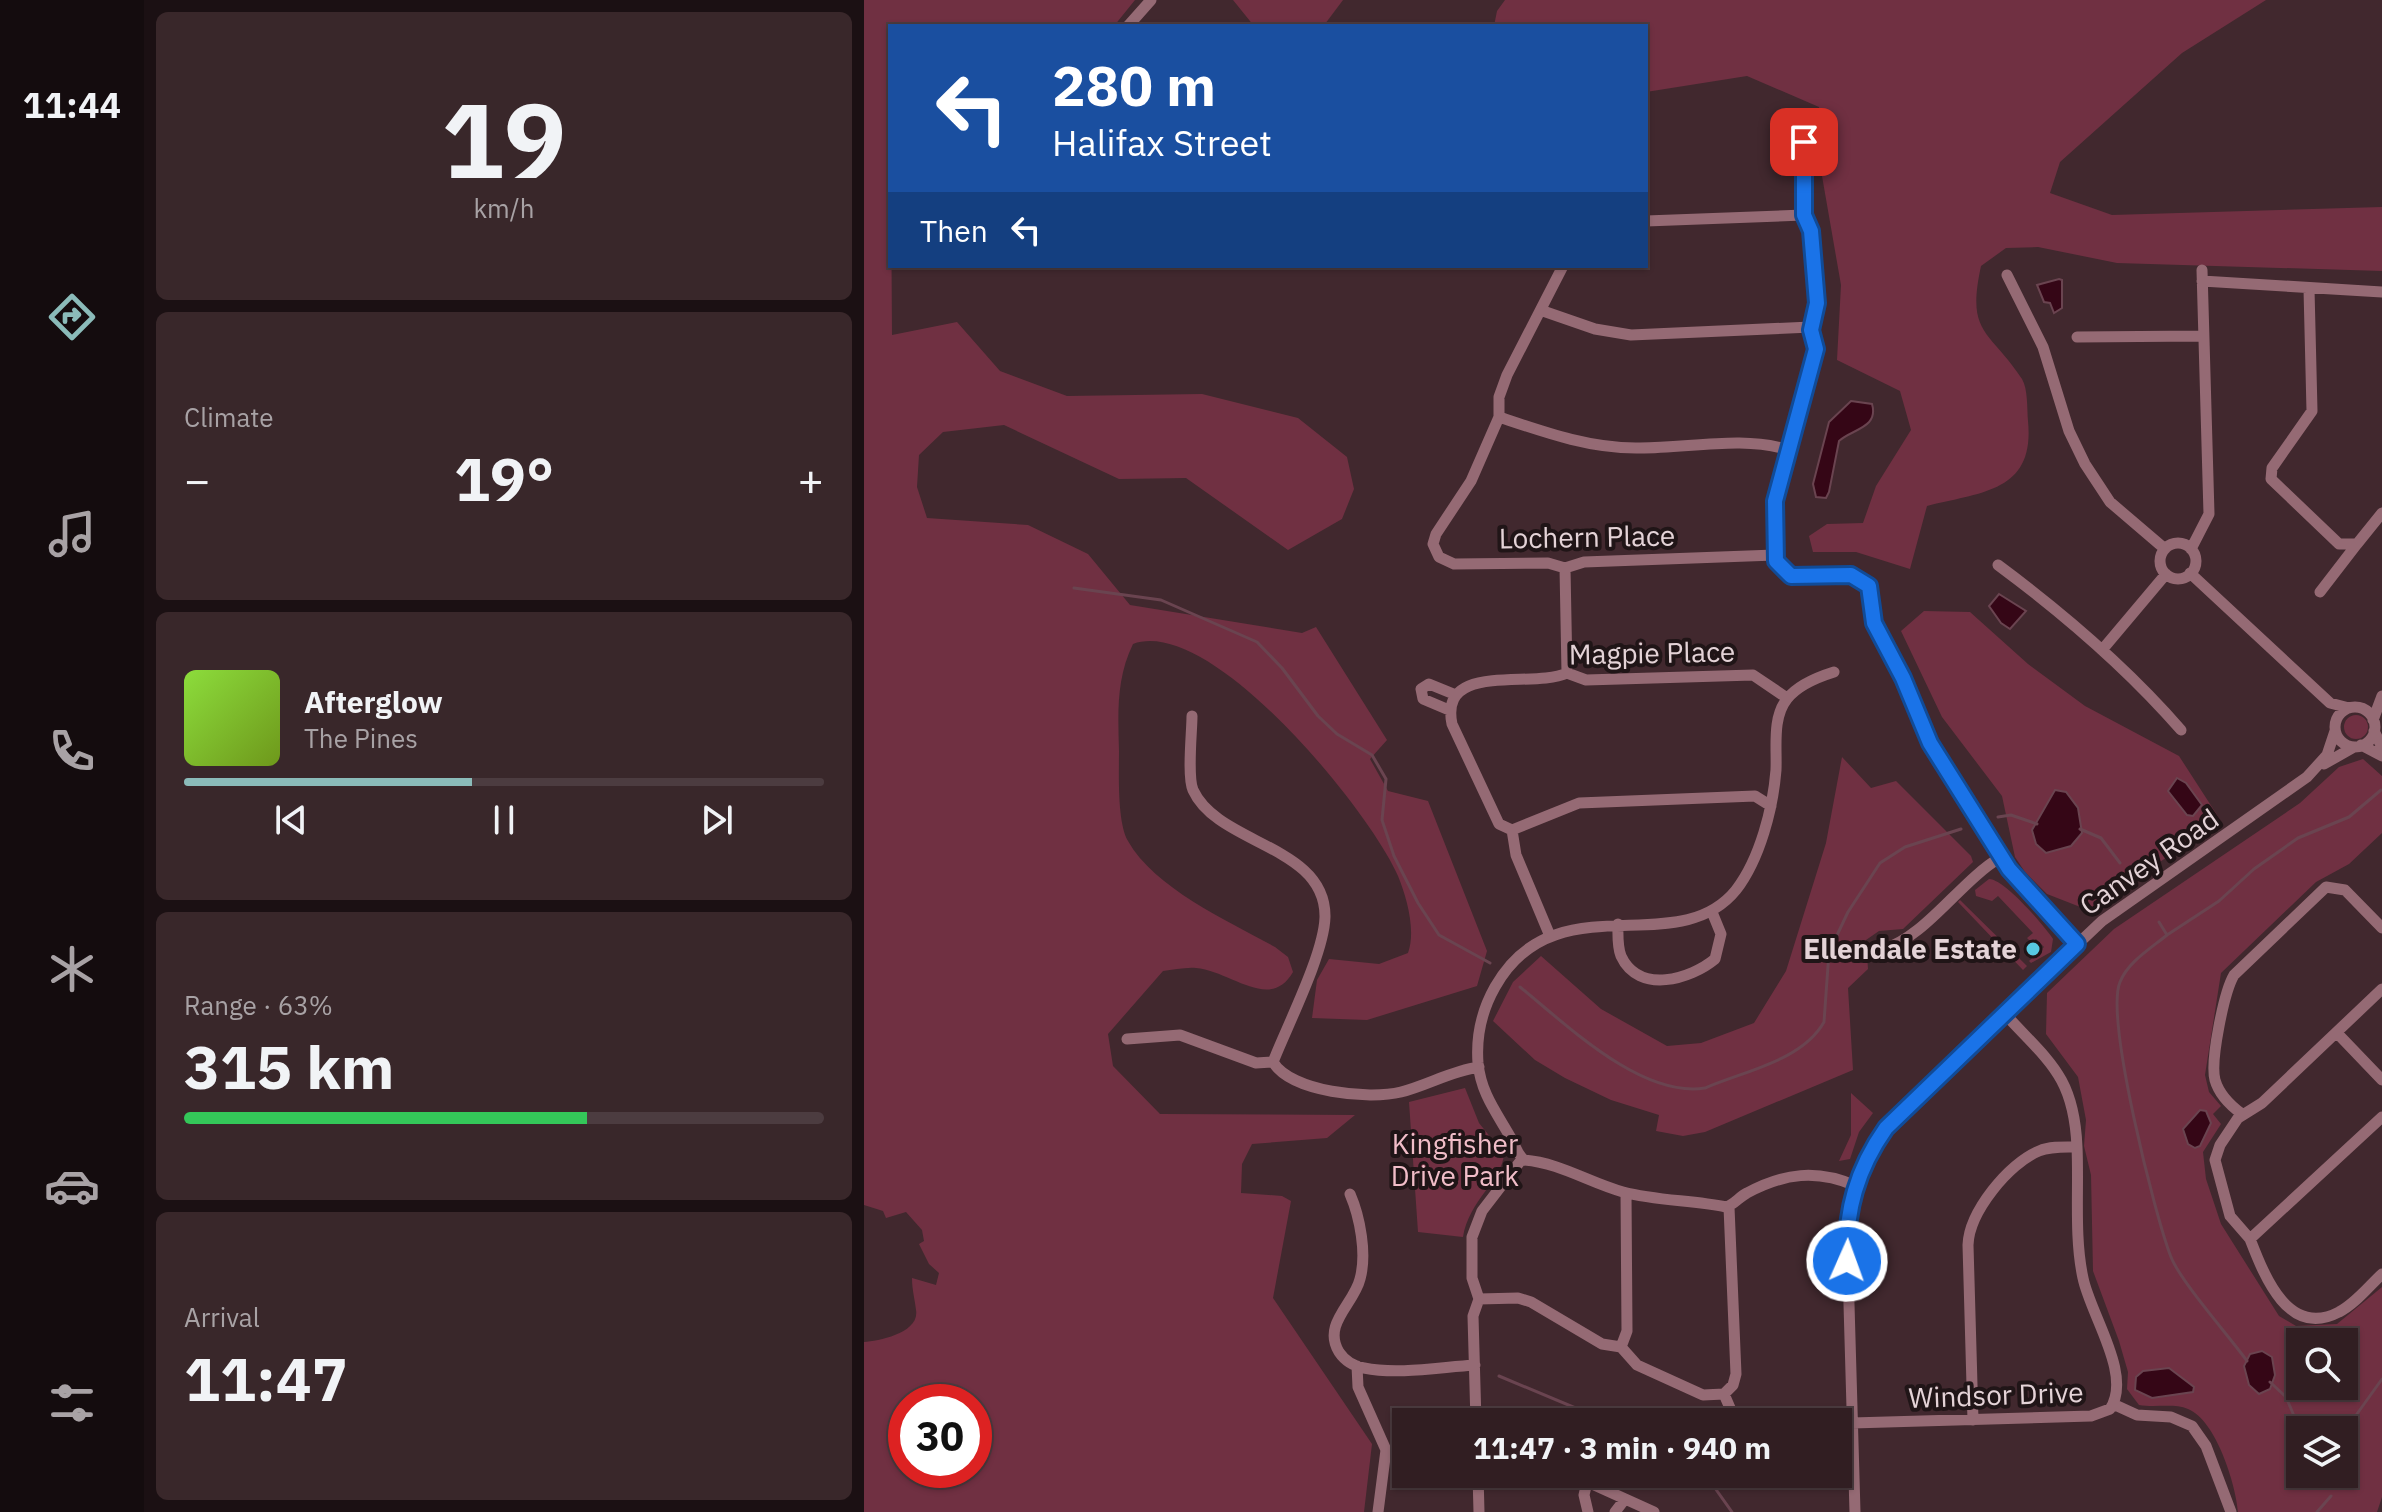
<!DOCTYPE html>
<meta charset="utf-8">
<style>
body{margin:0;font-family:"IBM Plex Sans",sans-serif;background:#39272a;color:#f1f3f6;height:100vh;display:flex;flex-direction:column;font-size:30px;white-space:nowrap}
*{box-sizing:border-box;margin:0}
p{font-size:26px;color:#a8a2a5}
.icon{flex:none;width:44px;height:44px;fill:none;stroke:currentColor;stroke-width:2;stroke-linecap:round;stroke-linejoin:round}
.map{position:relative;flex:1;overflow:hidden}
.details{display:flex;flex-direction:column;gap:12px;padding:12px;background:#1b1013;width:720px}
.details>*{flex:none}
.banner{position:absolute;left:24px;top:24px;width:760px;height:244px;border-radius:0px;box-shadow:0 2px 6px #0004,0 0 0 2px #4c3c40;background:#1a4fa0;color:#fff;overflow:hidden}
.controls{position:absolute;left:1422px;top:1328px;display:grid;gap:16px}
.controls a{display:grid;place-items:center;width:72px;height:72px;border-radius:0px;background:#311e22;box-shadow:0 2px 6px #0004,0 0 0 2px #4c3c40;font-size:40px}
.speed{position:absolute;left:24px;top:1384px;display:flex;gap:16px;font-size:40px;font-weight:700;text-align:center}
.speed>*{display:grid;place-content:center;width:104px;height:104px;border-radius:50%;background:#311e22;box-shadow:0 2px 6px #0004,0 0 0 2px #4c3c40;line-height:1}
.speed .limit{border:12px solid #d22;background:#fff;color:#111}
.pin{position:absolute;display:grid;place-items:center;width:68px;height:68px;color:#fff;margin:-34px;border-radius:16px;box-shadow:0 4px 12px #0006}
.me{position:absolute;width:88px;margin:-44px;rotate:2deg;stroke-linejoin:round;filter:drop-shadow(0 0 6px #0008)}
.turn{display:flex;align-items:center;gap:28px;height:168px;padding:0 32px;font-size:36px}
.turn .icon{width:104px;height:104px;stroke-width:2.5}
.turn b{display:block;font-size:56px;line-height:68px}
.then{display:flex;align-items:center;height:76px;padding:0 32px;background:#0003;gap:16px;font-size:30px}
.big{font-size:60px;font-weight:700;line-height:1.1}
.details .card{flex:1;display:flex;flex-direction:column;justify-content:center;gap:12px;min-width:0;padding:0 28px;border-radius:12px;background:#39272a}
.details .dial{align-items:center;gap:0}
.dial b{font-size:104px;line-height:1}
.song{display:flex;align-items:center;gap:24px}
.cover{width:96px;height:96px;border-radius:12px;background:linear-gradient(135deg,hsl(90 70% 55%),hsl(80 70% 35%))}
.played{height:8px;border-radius:4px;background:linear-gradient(90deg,#8bbbb9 45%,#4c3c40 45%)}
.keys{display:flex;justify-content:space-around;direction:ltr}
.heat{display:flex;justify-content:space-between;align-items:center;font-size:44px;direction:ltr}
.charge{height:12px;border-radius:6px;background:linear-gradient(90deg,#34c759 63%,#4c3c40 0)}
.trip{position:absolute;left:528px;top:1408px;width:460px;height:80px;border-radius:0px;background:#311e22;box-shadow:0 2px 6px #0004,0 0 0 2px #4c3c40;font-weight:700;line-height:80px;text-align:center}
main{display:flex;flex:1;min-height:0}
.tab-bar{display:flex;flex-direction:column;width:144px;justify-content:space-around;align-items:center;background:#140c0e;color:#a8a2a5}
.tab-bar .icon{width:56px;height:56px}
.tab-bar .on{color:#8bbbb9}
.tab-bar b{font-size:36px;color:#f1f3f6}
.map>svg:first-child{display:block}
.green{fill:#703042;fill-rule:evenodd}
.water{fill:#350616;stroke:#6a4450;stroke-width:2}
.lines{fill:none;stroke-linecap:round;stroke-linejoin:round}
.stream{stroke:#6a4450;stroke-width:3}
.minor{stroke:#956a74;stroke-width:11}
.route-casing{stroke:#114b97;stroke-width:20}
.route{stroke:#1a73e8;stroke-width:14}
.poi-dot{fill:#57c9e2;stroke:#201517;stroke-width:3}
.labels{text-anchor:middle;stroke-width:8;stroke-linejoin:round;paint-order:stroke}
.street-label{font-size:28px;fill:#e4d3d7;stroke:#201517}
.poi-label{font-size:28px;font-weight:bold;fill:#e4d3d7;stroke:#201517;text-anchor:end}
.park-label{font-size:28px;fill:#f1bdc8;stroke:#201517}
</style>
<main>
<nav class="tab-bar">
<b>11:44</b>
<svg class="icon on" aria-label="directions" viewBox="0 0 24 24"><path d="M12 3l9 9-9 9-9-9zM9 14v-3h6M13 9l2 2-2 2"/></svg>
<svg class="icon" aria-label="music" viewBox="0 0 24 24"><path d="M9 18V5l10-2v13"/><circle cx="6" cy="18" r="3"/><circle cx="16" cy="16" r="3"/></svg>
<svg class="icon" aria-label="phone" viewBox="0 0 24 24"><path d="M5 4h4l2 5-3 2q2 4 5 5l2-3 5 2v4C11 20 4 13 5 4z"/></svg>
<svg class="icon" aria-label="climate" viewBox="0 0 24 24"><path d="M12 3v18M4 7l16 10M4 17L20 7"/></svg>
<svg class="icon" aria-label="car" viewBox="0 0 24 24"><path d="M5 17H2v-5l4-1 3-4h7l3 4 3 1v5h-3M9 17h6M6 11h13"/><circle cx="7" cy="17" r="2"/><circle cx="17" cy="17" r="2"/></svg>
<svg class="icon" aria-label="filters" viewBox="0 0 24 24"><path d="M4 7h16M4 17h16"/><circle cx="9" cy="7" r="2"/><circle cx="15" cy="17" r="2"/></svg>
</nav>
<section class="details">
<div class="card dial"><b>19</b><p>km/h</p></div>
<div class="card"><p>Climate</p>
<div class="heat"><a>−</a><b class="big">19°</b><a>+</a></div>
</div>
<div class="card">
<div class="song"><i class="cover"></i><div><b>Afterglow</b><p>The Pines</p></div></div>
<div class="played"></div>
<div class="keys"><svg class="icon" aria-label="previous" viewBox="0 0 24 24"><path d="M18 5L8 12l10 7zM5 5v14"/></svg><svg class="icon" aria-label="pause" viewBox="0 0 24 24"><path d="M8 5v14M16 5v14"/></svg><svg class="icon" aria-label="next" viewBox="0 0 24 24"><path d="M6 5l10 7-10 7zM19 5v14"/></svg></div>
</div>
<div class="card"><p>Range · 63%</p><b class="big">315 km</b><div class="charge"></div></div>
<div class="card"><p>Arrival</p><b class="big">11:47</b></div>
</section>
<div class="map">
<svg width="1518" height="1512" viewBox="0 0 1518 1512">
<rect width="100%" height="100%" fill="#41282e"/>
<path class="green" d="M0,0H271L250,26H26L28,335L93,322L136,371L203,396L338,394L434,418L483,457L490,489L478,519L424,550L322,478L255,479L140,425L79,432L55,455L53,487L63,518L164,525L224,554L266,605L438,633L452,627L523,740L506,759L524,791L564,801L623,951L613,986L503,1020L448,1018L453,980L465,959L515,964L544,953C552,931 543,898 534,876C506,811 347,615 269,644C252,679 254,713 255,751C255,774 253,822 264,841C291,889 365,921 411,947L424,957L429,972C406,1012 367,971 332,968C322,967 309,970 299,971L244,1034L249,1066L296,1114L491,1115L463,1138L388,1144L378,1164L377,1193L418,1196L427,1201L409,1298L508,1444L500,1512H0V1342C15,1341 56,1333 52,1310C51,1300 48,1290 48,1278L72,1285L75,1273L65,1264L55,1244L60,1241L58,1230L42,1212L22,1218L19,1211L0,1205ZM42,1402H110V1470H42Z
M369,0H479L461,24L390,26Z
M641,0H1402L1318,53L1196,162L1186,193L1248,215L1518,207V271L1253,263L1174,247L1142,248L1117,266C1102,335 1125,329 1158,379C1164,389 1163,409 1164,421C1171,492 1118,492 1063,506L1046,569L992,552H949L945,536L963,524L999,523L1012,486L1047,430L1036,391L973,360L977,285L958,176L955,107L883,76L782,92V26H630L633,11Z
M1060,611L1106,612L1164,664L1221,706L1315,756L1357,821L1224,910L1183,894L1161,872L1151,857L1138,796L1078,717L1037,631Z
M1480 727a12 12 0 1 1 24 0a12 12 0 1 1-24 0Z
M978,757L1007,788L1032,781L1107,856L1109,862L1039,929L1015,931L1002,940L1004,969L984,988L989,1070L841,1132L819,1136L792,1131L795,1115L747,1100L701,1078L671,1060L629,1021L649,982L677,956L737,1009L803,1046L837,1043L890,1023L922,971L962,843Z
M1499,759L1518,776V833L1485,864L1452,882L1357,973L1341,1075L1345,1092L1357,1106L1349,1114L1357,1124L1339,1152L1342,1179L1357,1224L1415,1316L1432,1326L1473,1324L1518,1287V1497L1513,1512H1374C1372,1485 1352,1420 1324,1409C1310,1403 1291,1408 1275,1405L1263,1389L1264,1372L1255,1341L1229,1271L1227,1175L1220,1146L1222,1120L1214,1077L1182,1034L1183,993L1250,929L1436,803L1475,767ZM1436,1342H1480V1386H1436ZM1436,1430H1480V1474H1436Z
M1125,879C1141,879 1181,927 1189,939L1187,952L1167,963L1165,961L1180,947L1172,939L1167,942L1163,938L1169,933L1134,896L1128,901L1112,896L1111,890Z
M1096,900L1163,966L1159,970L1094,902Z
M601,1088L615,1123L640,1154C638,1181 605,1200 599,1237L554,1232L545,1102Z
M987,1093L1009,1113L995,1132L986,1159L975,1161L987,1135Z"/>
<path class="water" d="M1195,279L1198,280V308L1190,313L1186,303L1180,302L1173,285Z
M987,401L1008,404C1015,428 988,429 975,441L965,492L962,498L952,497L949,484L965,422Z
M1135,594L1162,611L1146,629L1137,623L1125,606Z
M1313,778L1322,783L1338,805L1329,816L1323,815L1304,791Z
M1191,790L1202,792L1214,808L1218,833L1207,846L1182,853L1172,844L1168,830Z
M1336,1110L1342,1111L1347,1123L1336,1146L1331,1148L1324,1144L1319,1129Z
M1398,1351L1408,1357L1411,1375L1406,1389L1395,1394L1385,1385L1380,1366L1386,1354Z
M1305,1368L1330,1387L1329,1392L1288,1398L1271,1390L1272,1377L1279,1371Z"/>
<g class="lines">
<path class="stream" d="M210,588L297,600L393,642L418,668L454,716L473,734L508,755L522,779L518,820L530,856L554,903L575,935L626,963
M1134,817L1147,815L1173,824
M1216,829L1237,838L1256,863
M1295,922L1303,935C1286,949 1264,962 1256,982C1241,1018 1291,1216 1307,1257C1317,1282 1365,1336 1383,1361
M1303,935L1355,901L1390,869L1434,838L1485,817L1517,790
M656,987C703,1025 777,1098 841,1088C880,1071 938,1061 960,1022L965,952L984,912L1016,863L1041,847L1097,829
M635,1376L745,1422
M1406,1382L1422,1397L1436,1430
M1480,1451L1485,1425L1518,1379
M841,1474L868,1512
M1474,1479L1475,1474
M1453,1512L1467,1496"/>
<path class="minor" d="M264,26L287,0
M940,125V215L947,231L953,303L947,330L952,349L911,501L912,561L927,576L987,575L1005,586L1010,623L1039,678L1066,743L1150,876L1213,944
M782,221L940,215
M699,266L643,375L635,397V417L607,481L572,534L569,544L575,557L590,564L684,563L701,568L720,562L911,555
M1143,275L1179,347L1205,431L1221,464L1246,502L1301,549
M1338,281L1518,292
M1445,289L1448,411L1408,468L1407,479L1475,544H1493L1518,513
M679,311L731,329L767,335L947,327
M1213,337L1338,336
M635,417C680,432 724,448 772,448C822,449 877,435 925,450
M1296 561a18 18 0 1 1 36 0a18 18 0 1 1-36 0Z
M1327,549L1345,514L1338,270
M1134,565C1200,614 1263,668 1317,730
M701,568L703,673
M1326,573L1466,703L1485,708
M1456,592L1493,544
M1238,650L1302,574
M970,672C954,677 933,686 923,699C908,718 913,747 912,770C909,808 896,859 872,890C813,963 691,880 631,987C618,1010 612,1036 614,1063C617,1094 633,1113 648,1140C652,1147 653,1154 660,1160C696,1163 724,1182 759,1192C793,1201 829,1200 862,1207C871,1204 875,1197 883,1193C920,1173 953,1169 992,1186
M1471 727a20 20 0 1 1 40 0a20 20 0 1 1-40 0Z
M585,710L559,699L557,689L565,684L592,695
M328,716C328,732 323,776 329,790C354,845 462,845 461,917C460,954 423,1026 409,1062
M1509,720L1518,696
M1510,731L1518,747
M1497,745L1518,756
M1460,764L1490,747
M648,830L715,803L891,796L907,806
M754,924C754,935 753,946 757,956C775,995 827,979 851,959L857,934L848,912
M686,936L652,855L648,830L635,824L588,724C575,661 668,689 703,673L722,680L889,675L923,698
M1018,950C1063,936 1096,881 1137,857
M1473,1033L1518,1080
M263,1039L316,1035L392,1063L409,1062C427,1092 505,1100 537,1092C564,1085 587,1071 615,1067
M1378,1114C1367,1106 1355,1094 1351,1080C1346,1061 1360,992 1370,975L1462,887L1481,890L1518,928
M1518,1117L1386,1239C1400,1275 1424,1339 1475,1312C1491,1304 1505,1286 1518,1274
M486,1194C496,1217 503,1254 496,1279C490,1304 458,1324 475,1352C481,1361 489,1366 500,1368C534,1375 577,1367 611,1365
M1386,1239L1366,1216L1351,1160L1356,1145L1374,1118L1398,1103L1518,989
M615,1299L654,1298L667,1302L738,1344L757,1347L773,1365L839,1395L860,1394
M757,1347L763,1331L762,1193
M493,1366L494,1387L522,1450L514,1512
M860,1394L869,1385L872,1374L865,1207
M860,1394L872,1422
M1249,1404L1273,1415L1307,1417L1328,1426L1342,1446L1367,1512
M1109,1420L1104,1245C1105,1212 1145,1163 1175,1151C1187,1146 1201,1147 1213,1147C1210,1076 1185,1062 1141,1014
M612,1422L609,1316L615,1299L608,1278V1237L618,1211L658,1159
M988,1423L1227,1416L1246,1409C1269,1375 1226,1314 1219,1278C1210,1237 1215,1189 1213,1147
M614,1474L615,1512
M706,1474L790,1512
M723,1482L720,1495L724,1512
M751,1512L761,1499
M991,1512L983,1235L992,1186L1011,1144L1045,1104L1238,921L1443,777L1463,755L1471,731"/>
</g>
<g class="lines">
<defs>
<path id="route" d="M940,142V215L947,231L953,303L947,330L952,349L911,501L912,561L927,576L987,575L1005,586L1010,623L1039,678L1066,743L1145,869L1213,944L1022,1128C993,1169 981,1211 983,1261"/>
</defs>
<use href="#route" class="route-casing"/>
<use href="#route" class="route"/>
</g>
<circle class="poi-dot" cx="1169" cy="949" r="8"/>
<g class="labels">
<g class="street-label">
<text transform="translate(723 537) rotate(-1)" y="10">Lochern Place</text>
<text transform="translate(788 653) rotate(-1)" y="10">Magpie Place</text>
<text transform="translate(1285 862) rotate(-35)" y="10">Canvey Road</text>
<text transform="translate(1132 1395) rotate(-2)" y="10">Windsor Drive</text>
</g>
<g class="poi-label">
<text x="1153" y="959">Ellendale Estate</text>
</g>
<g class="park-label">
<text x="591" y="1154">Kingfisher<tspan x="591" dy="32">Drive Park</tspan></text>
</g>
</g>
</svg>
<div class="controls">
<a><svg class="icon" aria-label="search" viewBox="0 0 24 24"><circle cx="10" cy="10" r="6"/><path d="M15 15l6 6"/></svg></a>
<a><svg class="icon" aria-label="layers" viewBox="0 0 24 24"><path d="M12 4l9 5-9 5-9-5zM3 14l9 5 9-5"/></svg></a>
</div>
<div class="speed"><div class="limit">30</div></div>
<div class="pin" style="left:940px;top:142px;background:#d93025"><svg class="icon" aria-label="arrive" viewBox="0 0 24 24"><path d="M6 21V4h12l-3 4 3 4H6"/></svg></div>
<svg class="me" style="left:983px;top:1261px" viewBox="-20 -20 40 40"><circle r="17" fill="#1a73e8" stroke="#fff" stroke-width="3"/><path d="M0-11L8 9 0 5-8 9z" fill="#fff"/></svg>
<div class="trip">11:47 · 3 min · 940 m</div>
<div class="banner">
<div class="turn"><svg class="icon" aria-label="left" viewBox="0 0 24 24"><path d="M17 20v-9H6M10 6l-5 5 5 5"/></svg><div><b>280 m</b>Halifax Street</div></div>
<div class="then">Then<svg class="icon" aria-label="left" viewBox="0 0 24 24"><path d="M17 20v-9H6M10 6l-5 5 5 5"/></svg></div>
</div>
</div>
</main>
